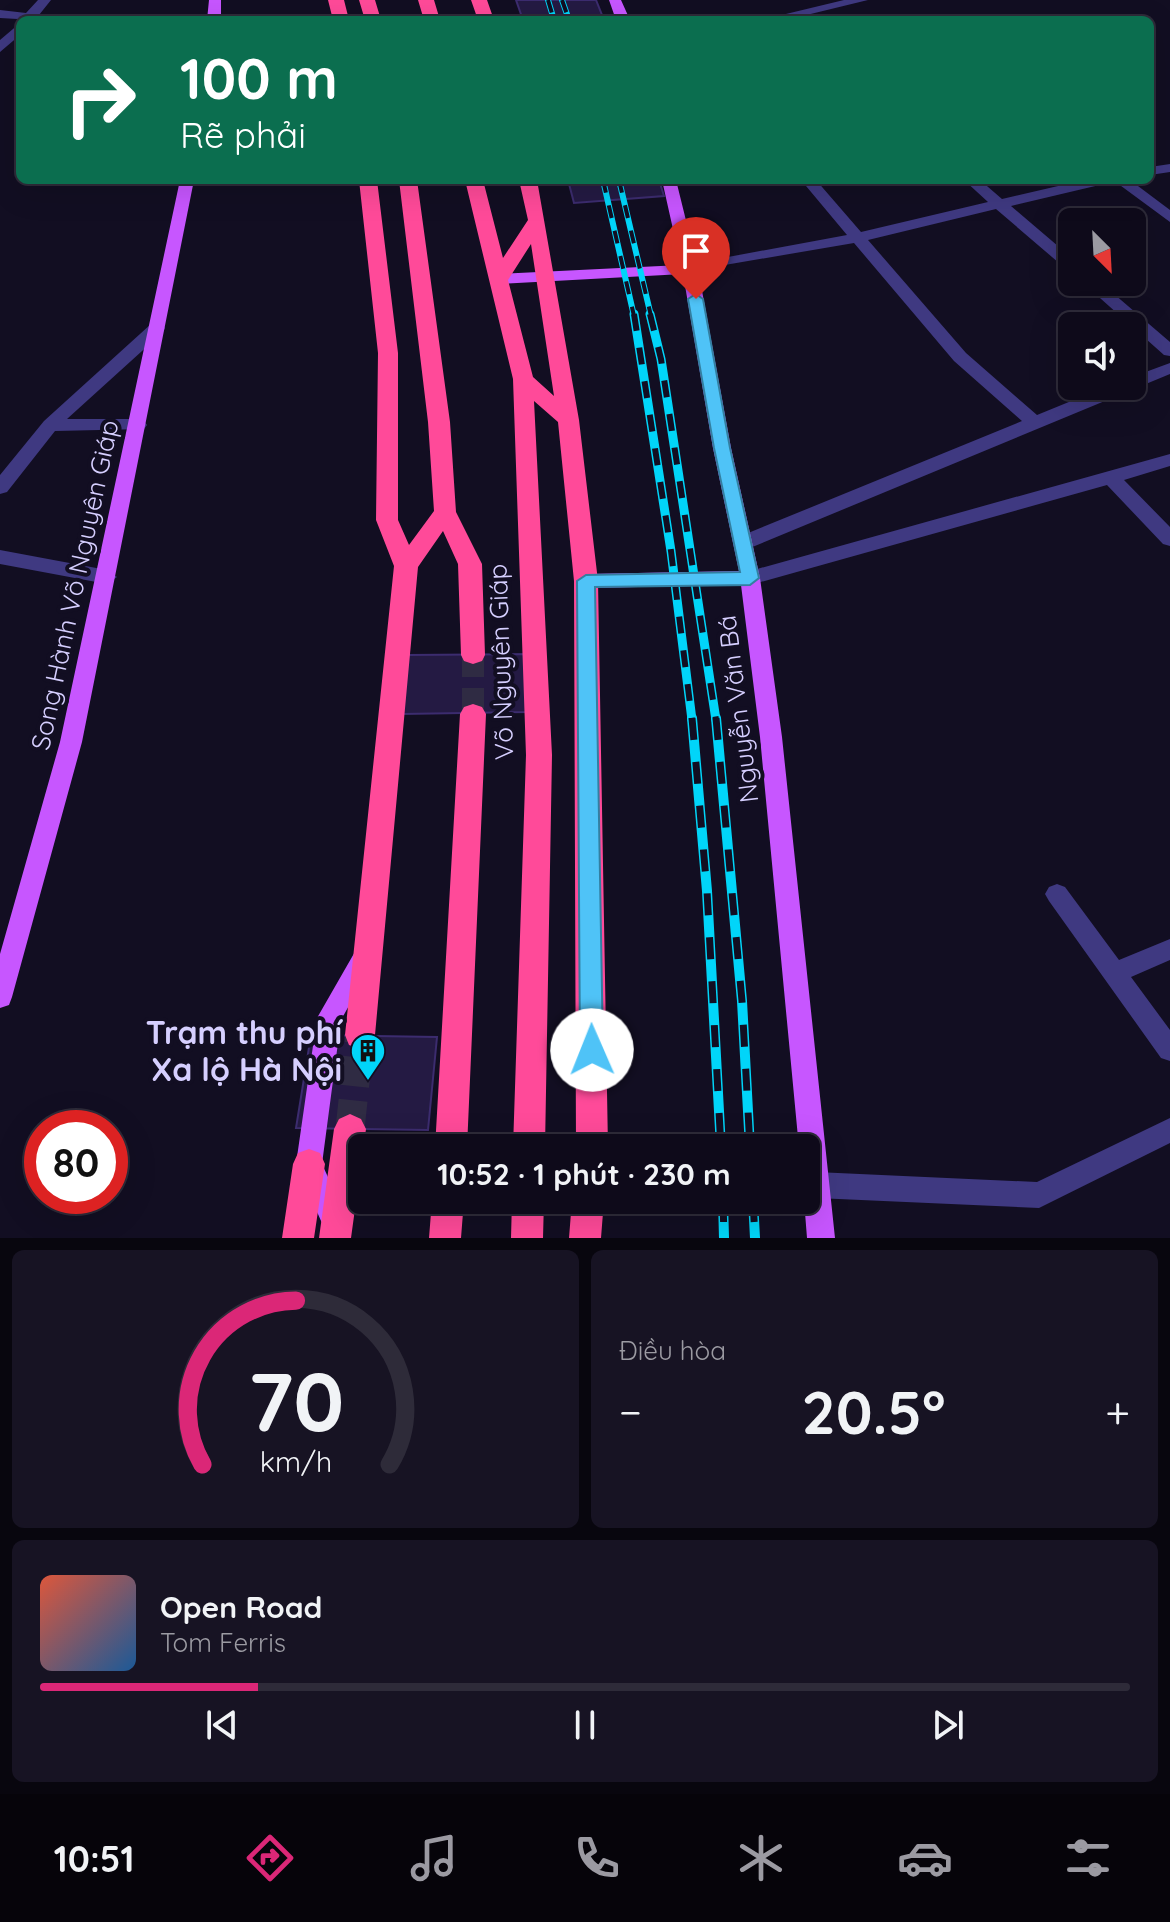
<!DOCTYPE html>
<html lang="vi">
<meta charset="utf-8">
<style>
body{margin:0;font-family:Quicksand,sans-serif;background:#171323;color:#f1f3f6;height:100vh;display:flex;flex-direction:column;font-size:30px;white-space:nowrap}
*{box-sizing:border-box;margin:0}
p{font-size:26px;color:#9b9aa2}
.icon{flex:none;width:44px;height:44px;fill:none;stroke:currentColor;stroke-width:2;stroke-linecap:round;stroke-linejoin:round}
.map{position:relative;height:1238px;overflow:hidden}
.side{display:flex;flex-direction:column;gap:12px;padding:12px;background:#08060e;flex:1}
.side>*{flex:none}
.banner{position:absolute;left:16px;top:16px;width:1138px;height:168px;border-radius:12px;box-shadow:0 8px 32px #0002,0 0 0 2px #2e2b39;background:#0b6e4f;color:#fff;overflow:hidden}
.needle{width:52px;rotate:156deg}
.buttons{position:absolute;left:1058px;top:208px;display:grid;gap:16px}
.buttons a{display:grid;place-items:center;width:88px;height:88px;border-radius:12px;background:#0e0a1a;box-shadow:0 8px 32px #0002,0 0 0 2px #2e2b39;font-size:40px}
.speed{position:absolute;left:24px;top:1110px;display:flex;gap:16px;font-size:40px;font-weight:700;text-align:center}
.speed>*{display:grid;place-content:center;width:104px;height:104px;border-radius:50%;background:#0e0a1a;box-shadow:0 8px 32px #0002,0 0 0 2px #2e2b39;line-height:1}
.speed .limit{border:12px solid #d22;background:#fff;color:#111}
.pin{position:absolute;display:grid;place-items:center;width:68px;height:68px;color:#fff;margin:-82px -34px;border-radius:50% 50% 50% 0;rotate:-45deg;box-shadow:0 0 8px #0007}
.pin .icon{rotate:45deg}
.me{position:absolute;width:88px;margin:-44px;rotate:359deg;stroke-linejoin:round;filter:drop-shadow(0 0 6px #0008)}
.turn{display:flex;align-items:center;gap:28px;height:168px;padding:0 32px;font-size:36px}
.turn .icon{width:104px;height:104px;stroke-width:2.5}
.turn b{display:block;font-size:56px;line-height:68px}
.big{font-size:60px;font-weight:700;line-height:1.1}
.side .widget{flex:1;display:flex;flex-direction:column;justify-content:center;gap:12px;min-width:0;padding:0 28px;border-radius:12px;background:#171323}
.side .dial{align-items:center;gap:0}
.dial svg{height:208px;overflow:visible;fill:none;stroke:#2e2b39;stroke-width:7;stroke-linecap:round;text-anchor:middle}
.dial text{fill:#f1f3f6;stroke:none}
.song{display:flex;align-items:center;gap:24px}
.cover{width:96px;height:96px;border-radius:12px;background:linear-gradient(135deg,hsl(10 70% 55%),hsl(210 70% 35%))}
.played{height:8px;border-radius:4px;background:linear-gradient(90deg,#db2777 20%,#2e2b39 20%)}
.keys{display:flex;justify-content:space-around;direction:ltr}
.heat{display:flex;justify-content:space-between;align-items:center;font-size:44px;direction:ltr}
.side .tiles{flex:1;display:grid;gap:12px;grid-template-columns:1fr 1fr}
.widget:last-child{grid-column:span 2}
.trip{position:absolute;left:348px;top:1134px;width:472px;height:80px;border-radius:12px;background:#0e0a1a;box-shadow:0 8px 32px #0002,0 0 0 2px #2e2b39;font-weight:700;line-height:80px;text-align:center}
.menu{display:flex;height:128px;justify-content:space-around;align-items:center;background:#06040a;color:#9b9aa2}
.menu .icon{width:56px;height:56px}
.menu .selected{color:#db2777}
.menu b{font-size:36px;color:#f1f3f6}
.map>svg:first-child{display:block}
.building{fill:#241a43;stroke:#3c2c6f;stroke-width:2}
.lines{fill:none;stroke-linecap:round;stroke-linejoin:round}
.highway-tunnel-far1{stroke:#2f2b43;stroke-width:22;stroke-dasharray:22 11;stroke-linecap:butt}
.highway-tunnel{stroke:#2f2b43;stroke-width:29;stroke-dasharray:29 14;stroke-linecap:butt}
.minor{fill:#3f3981;fill-rule:evenodd}
.major{fill:#c756ff;fill-rule:evenodd}
.highway{fill:#ff4a99;fill-rule:evenodd}
.rail-far2-casing{stroke:#01d5f9;stroke-width:6}
.rail-far1-casing{stroke:#01d5f9;stroke-width:9}
.rail-casing{stroke:#01d5f9;stroke-width:10}
.rail-far2{stroke:#120e22;stroke-width:4;stroke-dasharray:13;stroke-linecap:butt}
.rail-far1{stroke:#120e22;stroke-width:6;stroke-dasharray:17;stroke-linecap:butt}
.rail{stroke:#120e22;stroke-width:7;stroke-dasharray:22;stroke-linecap:butt}
.route{fill:#4fc3f7;stroke:#337fa1;stroke-width:2}
.labels{text-anchor:middle;stroke-width:8;stroke-linejoin:round;paint-order:stroke}
.street-label{font-size:26px;fill:#d6cfff;stroke:#120e22}
.near-poi-label{font-size:32px;font-weight:bold;fill:#d6cfff;stroke:#120e22;text-anchor:end}
</style>
<div class="map">
<svg width="1170" height="1238" viewBox="0 0 1170 1238">
<rect width="100%" height="100%" fill="#120e22"/>
<path class="building" d="M516,0H596L604,20H523Z
M568,180H659L664,196L574,203Z
M533,654L532,712L402,714L408,655Z
M311,1035L437,1037L428,1130L296,1128Z"/>
<g class="lines">
<path class="highway-tunnel-far1" d="M473,655V714"/>
<path class="highway-tunnel" d="M350,1129L360,1035"/>
<path class="minor" d="M38,0H51L35,20L0,18V10L26,13Z
M844,0H868L786,20H761Z
M20,23V35L0,52V40Z
M1170,164V172L1150,175V167Z
M801,180H816L861,232L988,202L964,180H980L1002,199L1084,180H1110L1108,183L1011,206L1072,258V271L1066,269L996,209L868,240L966,353L1037,415L1108,386H1132V377L1170,363V374L750,548H736L733,543L736,538L1022,421L954,361L854,243L684,272L682,269L690,264L847,235Z
M1113,180H1130L1170,210V222Z
M1082,282H1100L1170,342V356L1164,355Z
M157,323L163,324L165,328L163,332L67,419H138L144,421L147,425L144,429L55,431L7,492L0,494V475L44,421L151,324Z
M1170,454V466L1124,480L1170,527V546L1163,544L1107,485L750,585L740,578L750,571Z
M0,550L107,570L117,577L107,584L0,564Z
M1057,884L1065,887L1119,960L1170,939V960L1131,977L1170,1030V1061L1161,1058L1049,901L1045,894L1049,887Z
M1170,1118V1143L1039,1208L816,1198L806,1193L807,1176L816,1172L1037,1182Z"/>
<path class="major" d="M209,0H221V20H207Z
M609,0H621L630,20H616Z
M180,180H194L82,742L12,997L9,1005L0,1008V954L60,742Z
M662,180H676L698,269L731,448L760,578L782,737L835,1238H807L804,1200L806,1148H799L760,737L741,585L586,588L576,581L586,574L739,571L713,448L683,274L499,284L491,279L499,274L681,265Z
M364,947L372,950L376,957L341,1020L322,1164L348,1221L345,1230L335,1234L325,1230L296,1164L317,1018L356,950Z"/>
<path class="highway" d="M328,0H344L349,20H333Z
M359,0H375L381,20H365Z
M418,0H434L440,20H424Z
M471,0H487L494,20H478Z
M359,180H377L398,353V520L409,545L434,511L428,422L399,180H417L450,422L456,512L482,564L485,655L482,661L473,664L464,661L461,655L458,564L443,531L418,567L375,1035L371,1045L360,1049L349,1045L345,1035L394,566L376,520L378,353Z
M465,180H483L503,258L528,220L519,180H537L579,420L598,581L608,1148H576L574,581L558,422L534,401L552,755L545,1148H513L526,755L513,379ZM531,244L554,396L533,377L508,280Z
M473,704L482,707L486,714L467,1148H435L460,714L464,707Z
M350,1114L361,1119L366,1129L351,1238H319L334,1129L339,1119Z
M309,1149L320,1153L325,1164L314,1238H282L293,1164L298,1153Z
M432,1200H464L461,1238H429Z
M512,1200H544L543,1238H511Z
M572,1200H604L601,1238H569Z"/>
<defs>
<path id="rail-far2" d="M548,0L554,20
M562,0L569,20
M603,180L634,316
M619,180L651,316"/>
<path id="rail-far1" d="M634,314L671,551L692,720
M650,314L661,359L716,720"/>
<path id="rail" d="M692,718L707,891L721,1148
M716,718L742,1001L750,1148
M723,1200L724,1238
M753,1200L755,1238"/>
</defs>
<use href="#rail-far2" class="rail-far2-casing"/>
<use href="#rail-far1" class="rail-far1-casing"/>
<use href="#rail" class="rail-casing"/>
<use href="#rail-far2" class="rail-far2"/>
<use href="#rail-far1" class="rail-far1"/>
<use href="#rail" class="rail"/>
</g>
<path class="route" d="M696,294L703,299L730,448L759,578L750,585L595,587L603,1050L600,1058L592,1061L584,1058L580,1050L577,581L586,575L740,572L714,448L688,299Z"/>
<defs>
<symbol id="building-pin" viewBox="-11 -11 22 30"><path d="M0 17L-7.5 6A9.5 9.5 0 1 1 7.5 6Z" fill="#01d5f9" stroke="#120e22"/><path d="M-4-6H4V6H1V3H-1V6H-4ZM-2.5-4.3h1.7v1.8h-1.7ZM.8-4.3h1.7v1.8H.8ZM-2.5-1h1.7V.8h-1.7ZM.8-1h1.7V.8H.8Z" fill="#111"/></symbol>
</defs>
<g fill-rule="evenodd">
<use href="#building-pin" x="348" y="1031" width="40" height="54"/>
</g>
<g class="labels">
<g class="street-label">
<text transform="translate(75 585) rotate(-78)" y="9">Song Hành Võ Nguyên Giáp</text>
<text transform="translate(501 662) rotate(-92)" y="9">Võ Nguyên Giáp</text>
<text transform="translate(738 709) rotate(-97)" y="9">Nguyễn Văn Bá</text>
</g>
<g class="near-poi-label">
<text x="342" y="1044">Trạm thu phí<tspan x="342" dy="37">Xa lộ Hà Nội</tspan></text>
</g>
</g>
</svg>
<div class="buttons">
<a><svg class="needle" viewBox="-14 -14 28 28"><path d="M0-13l5 13h-10z" fill="#e53935"/><path d="M0 13l5-13h-10z" fill="#9b9aa2"/></svg></a>
<a><svg class="icon" aria-label="sound" viewBox="0 0 24 24"><path d="M4 9h4l5-4v14l-5-4H4zM17 9q2 3 0 6"/></svg></a>
</div>
<div class="speed"><div class="limit">80</div></div>
<div class="pin" style="left:696px;top:299px;background:#d93025"><svg class="icon" aria-label="arrive" viewBox="0 0 24 24"><path d="M6 21V4h12l-3 4 3 4H6"/></svg></div>
<svg class="me" style="left:592px;top:1050px" viewBox="-20 -20 40 40"><circle r="19" fill="#fff"/><path d="M0-13L10 11 0 6-10 11z" fill="#4fc3f7"/></svg>
<div class="trip">10:52 · 1 phút · 230 m</div>
<div class="banner">
<div class="turn"><svg class="icon" aria-label="right" viewBox="0 0 24 24"><path d="M7 20v-9h11M14 6l5 5-5 5"/></svg><div><b>100 m</b>Rẽ phải</div></div>
</div>
</div>
<section class="side">
<div class="tiles">
<div class="widget dial"><svg viewBox="0 0 100 80">
<path d="M14 69A42 42 0 1 1 86 69"/>
<path d="M14 69A42 42 0 0 1 50 6" stroke="#db2777"/>
<text x="50" y="56" font-size="32" font-weight="700">70</text>
<text x="50" y="72" font-size="11">km/h</text>
</svg></div>
<div class="widget"><p>Điều hòa</p>
<div class="heat"><a>−</a><b class="big">20.5°</b><a>+</a></div>
</div>
<div class="widget">
<div class="song"><i class="cover"></i><div><b>Open Road</b><p>Tom Ferris</p></div></div>
<div class="played"></div>
<div class="keys"><svg class="icon" aria-label="previous" viewBox="0 0 24 24"><path d="M18 5L8 12l10 7zM5 5v14"/></svg><svg class="icon" aria-label="pause" viewBox="0 0 24 24"><path d="M8 5v14M16 5v14"/></svg><svg class="icon" aria-label="next" viewBox="0 0 24 24"><path d="M6 5l10 7-10 7zM19 5v14"/></svg></div>
</div>
</div>
</section>
<nav class="menu">
<b>10:51</b>
<svg class="icon selected" aria-label="directions" viewBox="0 0 24 24"><path d="M12 3l9 9-9 9-9-9zM9 14v-3h6M13 9l2 2-2 2"/></svg>
<svg class="icon" aria-label="music" viewBox="0 0 24 24"><path d="M9 18V5l10-2v13"/><circle cx="6" cy="18" r="3"/><circle cx="16" cy="16" r="3"/></svg>
<svg class="icon" aria-label="phone" viewBox="0 0 24 24"><path d="M5 4h4l2 5-3 2q2 4 5 5l2-3 5 2v4C11 20 4 13 5 4z"/></svg>
<svg class="icon" aria-label="climate" viewBox="0 0 24 24"><path d="M12 3v18M4 7l16 10M4 17L20 7"/></svg>
<svg class="icon" aria-label="car" viewBox="0 0 24 24"><path d="M5 17H2v-5l4-1 3-4h7l3 4 3 1v5h-3M9 17h6M6 11h13"/><circle cx="7" cy="17" r="2"/><circle cx="17" cy="17" r="2"/></svg>
<svg class="icon" aria-label="filters" viewBox="0 0 24 24"><path d="M4 7h16M4 17h16"/><circle cx="9" cy="7" r="2"/><circle cx="15" cy="17" r="2"/></svg>
</nav>
